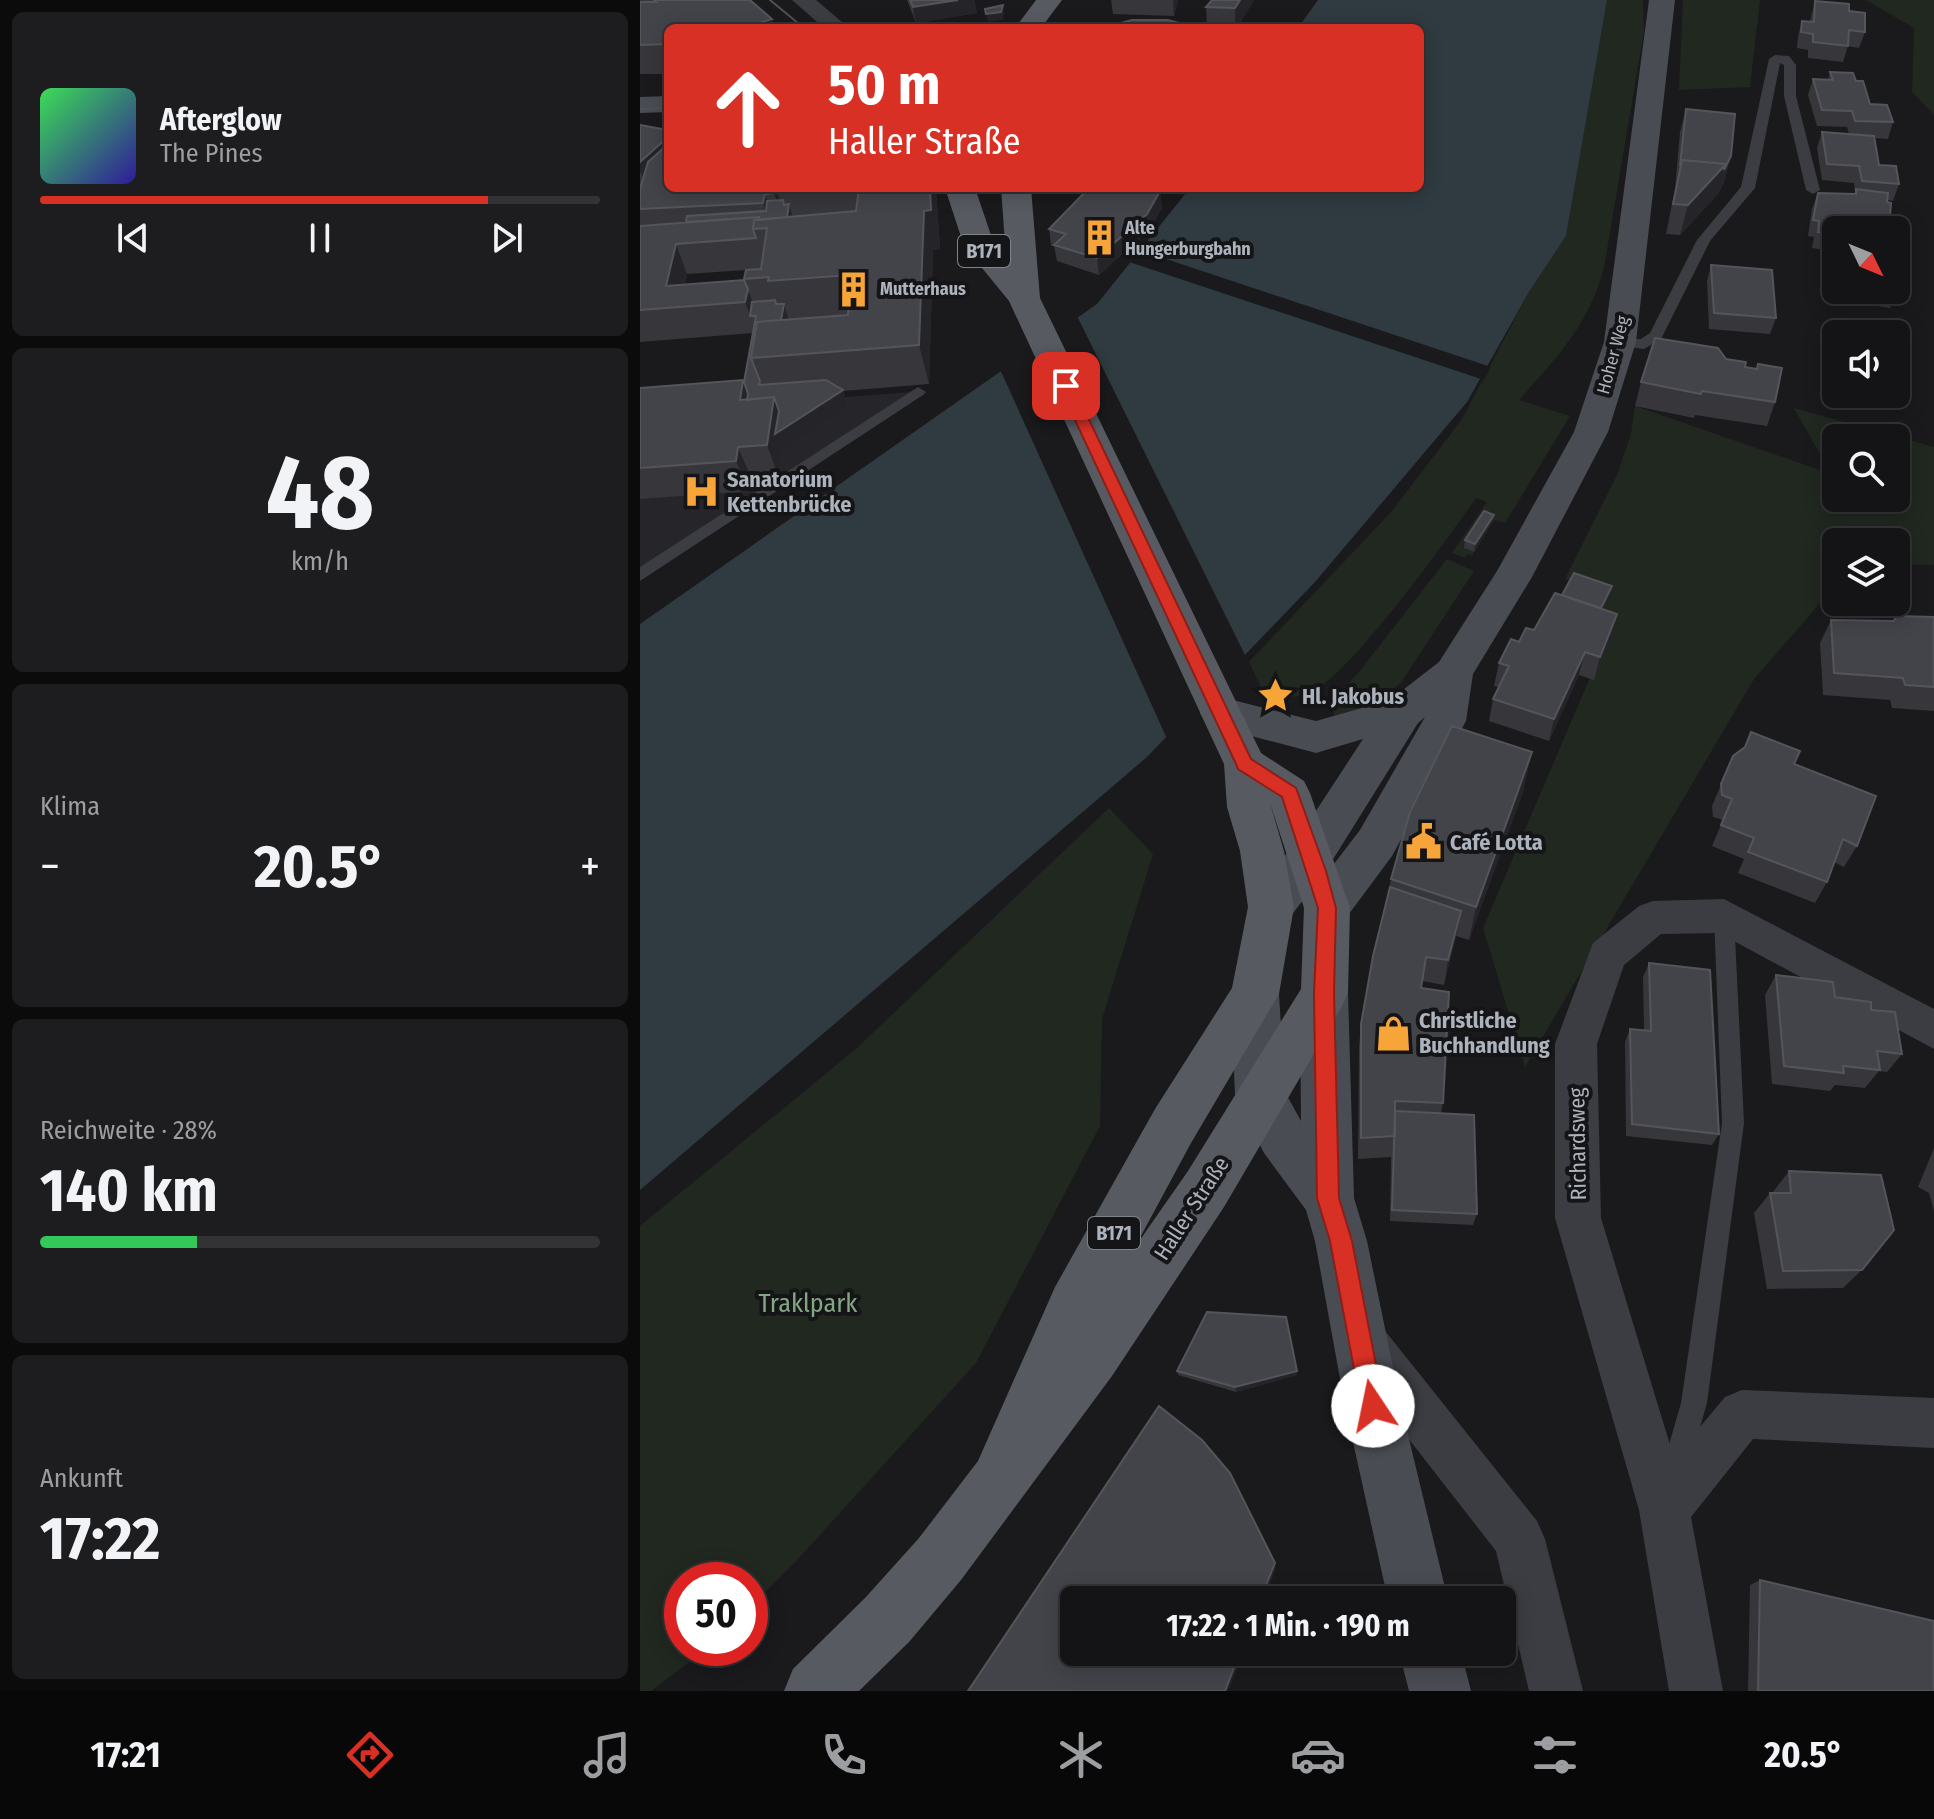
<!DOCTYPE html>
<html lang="de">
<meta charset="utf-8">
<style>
body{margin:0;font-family:"Fira Sans Condensed",sans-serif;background:#1d1d1f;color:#f1f3f6;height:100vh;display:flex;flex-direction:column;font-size:30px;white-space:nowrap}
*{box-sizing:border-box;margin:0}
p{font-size:26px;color:#9d9ea1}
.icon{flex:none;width:44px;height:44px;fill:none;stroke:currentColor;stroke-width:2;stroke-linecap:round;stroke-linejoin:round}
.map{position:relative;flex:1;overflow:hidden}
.drawer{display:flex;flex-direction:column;gap:12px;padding:12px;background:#0b0b0c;width:640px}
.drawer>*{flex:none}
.guide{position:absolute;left:24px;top:24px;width:760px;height:168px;border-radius:12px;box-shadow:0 4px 20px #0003,0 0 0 2px #333335;background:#d93025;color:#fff;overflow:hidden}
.needle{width:52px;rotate:133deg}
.controls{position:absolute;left:1182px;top:216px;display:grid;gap:16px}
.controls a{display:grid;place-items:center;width:88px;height:88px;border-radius:12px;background:#141416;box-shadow:0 4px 20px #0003,0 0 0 2px #333335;font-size:40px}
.speed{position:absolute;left:24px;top:1562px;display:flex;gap:16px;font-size:40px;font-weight:700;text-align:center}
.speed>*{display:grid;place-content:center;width:104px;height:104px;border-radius:50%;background:#141416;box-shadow:0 4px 20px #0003,0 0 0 2px #333335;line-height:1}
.speed .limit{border:12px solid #d22;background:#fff;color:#111}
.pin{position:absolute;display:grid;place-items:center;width:68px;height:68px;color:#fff;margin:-34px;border-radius:16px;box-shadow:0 4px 12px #0006}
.me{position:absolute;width:88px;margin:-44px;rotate:349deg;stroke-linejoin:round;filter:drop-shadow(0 0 6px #0008)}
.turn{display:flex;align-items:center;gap:28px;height:168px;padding:0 32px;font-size:36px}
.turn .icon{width:104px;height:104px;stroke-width:2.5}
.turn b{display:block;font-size:56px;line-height:68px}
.big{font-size:60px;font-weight:700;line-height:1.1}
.drawer .card{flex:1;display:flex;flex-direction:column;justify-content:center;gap:12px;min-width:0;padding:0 28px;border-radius:12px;background:#1d1d1f}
.drawer .dial{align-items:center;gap:0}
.dial b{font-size:104px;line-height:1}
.song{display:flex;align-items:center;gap:24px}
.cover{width:96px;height:96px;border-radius:12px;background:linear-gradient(135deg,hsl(130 70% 55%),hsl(250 70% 35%))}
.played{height:8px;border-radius:4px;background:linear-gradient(90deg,#d93025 80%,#333335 80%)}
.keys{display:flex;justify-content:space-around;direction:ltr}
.heat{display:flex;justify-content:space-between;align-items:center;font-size:44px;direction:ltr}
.charge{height:12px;border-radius:6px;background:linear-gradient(90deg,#34c759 28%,#333335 0)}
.trip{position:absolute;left:420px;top:1586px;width:456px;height:80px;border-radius:12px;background:#141416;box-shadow:0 4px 20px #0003,0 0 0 2px #333335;font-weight:700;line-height:80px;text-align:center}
.menu{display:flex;height:128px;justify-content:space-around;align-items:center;background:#080809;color:#9d9ea1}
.menu .icon{width:56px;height:56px}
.menu .on{color:#d93025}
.menu b{font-size:36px;color:#f1f3f6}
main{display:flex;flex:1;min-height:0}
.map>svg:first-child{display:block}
.built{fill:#26262a}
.green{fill:#202820;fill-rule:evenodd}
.water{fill:#2f3b41}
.pier{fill:#1a1a1d}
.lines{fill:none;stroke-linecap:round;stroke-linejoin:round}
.lane{fill:#3b3d42;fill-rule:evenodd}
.street{fill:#3b3d42;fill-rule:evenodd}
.secondary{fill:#494c52;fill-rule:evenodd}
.primary{fill:#575a61;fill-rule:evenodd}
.tram{stroke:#4e5157;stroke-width:2}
.wall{fill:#36363b;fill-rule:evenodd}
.shaded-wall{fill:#252529}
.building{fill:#434449;stroke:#53555b;stroke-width:2}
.route{fill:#d93025;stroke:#8d1f18;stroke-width:2}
.labels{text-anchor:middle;stroke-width:8;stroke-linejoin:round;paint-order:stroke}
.far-poi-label{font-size:18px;font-weight:bold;fill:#acb3bc;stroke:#151518;text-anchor:start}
.far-street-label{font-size:18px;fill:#acb3bc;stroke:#151518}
.shield{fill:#151518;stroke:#7f848b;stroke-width:2}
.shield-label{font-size:20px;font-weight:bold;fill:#acb3bc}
.poi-label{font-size:22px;font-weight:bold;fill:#acb3bc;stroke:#151518;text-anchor:start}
.street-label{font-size:22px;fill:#acb3bc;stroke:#151518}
.near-park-label{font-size:26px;fill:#84a783;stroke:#151518}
</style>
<main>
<section class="drawer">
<div class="card">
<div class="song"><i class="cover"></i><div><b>Afterglow</b><p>The Pines</p></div></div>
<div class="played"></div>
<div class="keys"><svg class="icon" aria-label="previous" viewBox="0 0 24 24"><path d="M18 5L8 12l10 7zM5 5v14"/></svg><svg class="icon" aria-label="pause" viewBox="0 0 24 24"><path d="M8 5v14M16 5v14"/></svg><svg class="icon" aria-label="next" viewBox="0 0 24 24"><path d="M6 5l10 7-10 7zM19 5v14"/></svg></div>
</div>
<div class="card dial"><b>48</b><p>km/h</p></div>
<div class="card"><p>Klima</p>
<div class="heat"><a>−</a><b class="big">20.5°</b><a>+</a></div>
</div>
<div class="card"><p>Reichweite · 28%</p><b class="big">140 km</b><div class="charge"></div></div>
<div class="card"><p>Ankunft</p><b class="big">17:22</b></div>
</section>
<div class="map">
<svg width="1294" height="1691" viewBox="0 0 1294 1691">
<rect width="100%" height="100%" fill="#1a1a1d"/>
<path class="built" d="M274,392L0,572V412Z"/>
<path class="green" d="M967,0H1003L1004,31L964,268C948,326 918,356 879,400L930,416L865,523L855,520L825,549L834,552L832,556L827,554L825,558L812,553L847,502L836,498C810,535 701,690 662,696C647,699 635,693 621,687L609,662L752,511L822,419L889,292L926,236Z
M1043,0H1120L1110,87L1039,90Z
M1226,0H1294V115L1272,92L1274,28Z
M995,406L1191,474L1154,408L1294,447V565L1256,564V542H1196V585L1114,679L885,1067L843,928L972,626L931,581L925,579L977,475L991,434ZM1196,438H1256V498H1196Z
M807,559L834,571L762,681L740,704L697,724L690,703L719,672Z
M469,808L513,854L462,1019L460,1126L336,1363L159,1558L110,1607V1580H42V1648H68L11,1691H0V1226L217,1048Z"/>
<path class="water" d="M678,0H967L926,236L889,292L827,402L675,582L507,757L0,1190V624L457,304L550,188H780V28H658Z"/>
<path class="pier" d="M496,249L851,367L844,380L486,261Z
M436,314L607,659L528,741L359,367Z"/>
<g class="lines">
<path class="lane" d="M1135,55L1149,56L1156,65V96L1180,190L1173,194L1166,190L1144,96V65L1140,63L1115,188L1070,241L1021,339L1004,349L975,345V339H1001L1010,333L1057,240L1101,187L1129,59Z
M278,387L286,392L283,395L0,581V567Z
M1084,907L1091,910L1094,916L1104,1123L1067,1403L1046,1476L1042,1485L1033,1489L1024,1485L1020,1476L1041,1403L1082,1123L1074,916L1077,910Z"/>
<path class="street" d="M152,0H176L209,28H184Z
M1084,899L1294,1009V1049L1079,933L1021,934L984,965L957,1044L961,1218L1034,1458L1085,1397L1102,1390L1294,1398V1448L1113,1439L1051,1517L1083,1691H1029L999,1510L915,1218V1044L953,943L999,906L1013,901Z
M725,1320L742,1327L897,1521L905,1539L943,1691H889L856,1551L708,1361L701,1344L708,1327Z"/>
<path class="secondary" d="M1009,0H1035L996,342L968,432L892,577L833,674L826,721L752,856L703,922L687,927L671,922L664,908L671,894L720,830L785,717L778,723L687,869L647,921L631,926L615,921L608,907L615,893L655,843L723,739L676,753L566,724L560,713L566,702L581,697L676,721L750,700L799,662L857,571L934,432L964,342Z
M28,96V112L0,113V97Z
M684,972L701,978L708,993L714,1198L727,1241L761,1406L808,1600H748L705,1406L675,1241L666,1210L624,1153L595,1095L591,994L598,979L615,973L632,979L639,994L645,1092L661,1121L660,993L667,978Z
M759,1652H821L831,1691H769Z"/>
<path class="primary" d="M396,0H422L401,28H375Z
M305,188H335L354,244L366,257L361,188H391L400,298L621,753L664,781L670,793L710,908L708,993L701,1008L584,1207L472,1376L321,1580L269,1642L219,1691H144L153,1669L225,1598L279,1538L338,1461L415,1287L515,1109L592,988L608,907L600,851L587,807L584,764L369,301L324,246ZM630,803L664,908L661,989L548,1171L495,1247L551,1143L639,994L654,907L644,851Z"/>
<path class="tram" d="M130,0L164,28
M0,109L28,108"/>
</g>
<path class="wall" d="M0,0H110L132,19L134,28H28V74H0Z
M267,0H334L337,13L276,23Z
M471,0H538L534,16L473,14Z
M614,0L597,28H567L566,7Z
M1175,1L1209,11L1225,32L1219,48L1208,46L1203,62L1168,58V50L1157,48L1158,36L1162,21H1170Z
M1190,72L1216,81L1230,104L1253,122L1248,139L1235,138L1239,165L1259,184L1253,201L1247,200L1196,230V252L1172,248L1174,237L1168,236L1172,209L1178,193L1214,194L1215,192L1214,183L1182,180L1177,148L1182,132L1209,134L1207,127L1177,126L1168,95L1173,79L1188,80Z
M1046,109L1085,180L1078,194L1040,235L1026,234L1035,189L1040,132Z
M0,125L28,188H296L300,249L293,250L289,384L203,391L208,407L142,451L138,475L111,477L108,491L0,499V388L104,382L113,333L0,342ZM121,269L104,279V280L45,284L47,274Z
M520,191L522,208L509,230L459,275L417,261L414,246H411L409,229Z
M1071,265L1136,318L1130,334L1069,329L1067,281Z
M1197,290H1256L1257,292L1250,308L1195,299Z
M1086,359L1105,367L1135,402L1127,426L1055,415L1054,418L995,406L1001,382Z
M852,523L834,552L824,548L825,540Z
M970,594L962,609L977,614L971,637L954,680L939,675L909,741L849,721L853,699L859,687L854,686L859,663L894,630L922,595Z
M1256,616L1294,617V711L1252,708L1250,700L1183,695L1180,643L1191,620L1253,621Z
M1093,756L1154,764L1217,846L1204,867L1194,862L1187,882L1175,903L1098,873L1104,859L1072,846L1083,820L1073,817L1072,806Z
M884,789L829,940L816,936L804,985L782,981L781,988L803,1103L801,1113L837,1214L833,1225L750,1221L751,1157L718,1159L719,1047L721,1024L751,879Z
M1009,963L1079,1134L1072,1145L986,1136L985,1042L990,1029L1004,1030L1003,977Z
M1136,975L1231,1010L1262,1054L1247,1072L1239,1071L1225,1088L1195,1085L1190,1091L1132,1084L1125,995Z
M1294,1148V1211L1289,1193L1278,1187Z
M1149,1171L1222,1270L1203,1288L1127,1289L1114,1213L1130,1193H1133V1192Z
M537,1371L657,1375L596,1392L538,1375Z
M1120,1580L1294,1691H1108L1110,1585Z"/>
<path class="shaded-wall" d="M318,0H334L337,13L276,23L273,7Z
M533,0H538L534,16Z
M600,0H614L597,28H595V8Z
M363,5L364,13L363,20L348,22L346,14Z
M132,19L134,28H102Z
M28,137V168L7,188L0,171V162Z
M1091,156L1085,180L1078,194L1040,235L1048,205Z
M136,188L143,211L142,217L134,193Z
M290,188H296L300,249L293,250L289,384L279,345L284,211Z
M520,191L522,208L509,230L459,275L457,258Z
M125,194L133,218L131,227L123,203Z
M149,204L154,221L145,229Z
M36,244L47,274L40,307L26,286Z
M108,289L118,318L116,316H110L116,333L105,302Z
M144,304L149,320L138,344Z
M103,380L115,411L100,400Z
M203,390L208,407L142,451L138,475L127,445L134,397Z
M98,447L111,477L108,491L96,461Z
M854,515L852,523L834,552L835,544Z
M972,586L970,594L952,630L954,622Z
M977,614L971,637L954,680L960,657Z
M945,652L939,675L909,741L914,719Z
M892,752L884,789L829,940L836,907Z
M821,911L816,936L804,985L808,960Z
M657,1371V1375L596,1392L595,1387Z
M635,1563V1571L624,1600H620Z
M600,1652H604L588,1691H585Z"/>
<path class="building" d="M14,0H110L132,19L102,28H28V44L0,45V2H16Z
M270,0H318L273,7Z
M572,0H600L595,8L566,7Z
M1175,1L1209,4V11L1225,13V32L1209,30L1208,46L1173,42V34L1161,32L1162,21L1174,22Z
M363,5L361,12L346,14L345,9Z
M492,20H528L557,28H462Z
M1190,72L1213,73L1216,81H1223L1230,104L1247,105L1253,122L1215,121L1212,111L1182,110L1173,79L1193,80Z
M1046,109L1095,114L1091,156L1084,170L1086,164L1042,160L1040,166Z
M0,125L28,130V137L0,162Z
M1182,132L1234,136L1239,165L1256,166L1259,184L1222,181L1219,166L1187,164Z
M28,144V188H135L134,193L125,194L123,203L0,209V189L8,162Z
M1042,160L1086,164L1048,205L1033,204Z
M219,188H290L291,210L284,211L279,345L111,358L117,322L208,315L211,275L128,281L129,277L104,279L106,270L121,269L127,228L113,229L114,220L216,211Z
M449,188H497L520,191L507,214L457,258L414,245L426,234L409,229Z
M1216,189L1248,193L1247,202L1251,203L1249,230H1196V234L1178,232L1179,221L1173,220L1178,193L1216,194Z
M143,200L144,205L149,204L147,217L120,220L119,217L46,222L47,216L126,211L127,201Z
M119,217L118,220H114L113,229L116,238L36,244L26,286L104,280L108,289L105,302L0,310V226Z
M1071,265L1132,270L1136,318L1074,313Z
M1256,266H1260L1257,292L1248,290H1256Z
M135,300L136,304H144L141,320L117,322L111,358L120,381L119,385L186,380L203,390L135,434L139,411L134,397L107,400L108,394L104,382L116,316H110L112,302Z
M1015,338L1078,348L1086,359L1106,362L1105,367L1117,369L1118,364L1142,368L1135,402L1062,391L1061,394L1001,382Z
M103,380L100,400L134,397L127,445L98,447L96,461L0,468V388Z
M844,511L854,515L835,544L825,540Z
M934,573L972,586L961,608L922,595Z
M915,593L977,614L960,657L945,652L914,719L853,699L869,666L859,663L871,639L879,642L886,628L894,630Z
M1256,616L1294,617V687L1265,685L1263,678L1194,673L1191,620L1254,621Z
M812,726L892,752L836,907L751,879L770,812Z
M1111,732L1160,751L1154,764L1236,796L1217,846L1203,839L1187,882L1108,852L1114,838L1081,825L1092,799L1082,795L1081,784L1093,756L1105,747Z
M750,887L821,911L808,960L786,957L781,988L809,992L803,1103L755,1101V1136L721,1138V1024L733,956Z
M1009,963L1070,970L1079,1134L992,1124L990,1029L1011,1031Z
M1136,975L1193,982L1195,997L1231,1002V1010L1255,1012L1262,1054L1237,1051L1240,1070L1203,1066L1204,1073L1144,1066Z
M755,1111L834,1115L837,1214L752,1210Z
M1149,1171L1241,1175L1254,1230L1222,1270L1143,1271L1130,1193H1151Z
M567,1312L646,1317L657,1371L595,1387L537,1371Z
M519,1406L562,1440L590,1473L635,1563L620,1600H434V1652H600L585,1691H328Z
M1120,1580L1294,1621V1691H1118Z"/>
<path class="route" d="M426,381L433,386L611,759L656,788L686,871L696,908L694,993L699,1198L712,1241L744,1406L741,1414L733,1418L724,1414L721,1406L690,1241L677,1198L674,993L678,908L642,797L598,769L596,764L419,386Z"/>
<defs>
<symbol id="building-bare" viewBox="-9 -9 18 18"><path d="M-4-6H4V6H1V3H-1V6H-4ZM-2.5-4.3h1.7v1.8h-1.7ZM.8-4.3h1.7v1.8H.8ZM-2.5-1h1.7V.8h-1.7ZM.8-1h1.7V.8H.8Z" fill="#f7a538" stroke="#151518" stroke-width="2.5" paint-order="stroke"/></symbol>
<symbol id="hospital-bare" viewBox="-9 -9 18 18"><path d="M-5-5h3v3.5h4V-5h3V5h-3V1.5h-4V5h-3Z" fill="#f7a538" stroke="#151518" stroke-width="2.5" paint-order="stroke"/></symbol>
<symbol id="sight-bare" viewBox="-9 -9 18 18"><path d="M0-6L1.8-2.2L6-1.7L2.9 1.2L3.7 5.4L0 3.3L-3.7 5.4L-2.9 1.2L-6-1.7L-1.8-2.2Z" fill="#f7a538" stroke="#151518" stroke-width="2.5" paint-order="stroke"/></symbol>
<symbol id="civic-bare" viewBox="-9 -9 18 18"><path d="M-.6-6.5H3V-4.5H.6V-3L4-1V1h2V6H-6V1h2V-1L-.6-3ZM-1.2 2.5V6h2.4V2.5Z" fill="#f7a538" stroke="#151518" stroke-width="2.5" paint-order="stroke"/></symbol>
<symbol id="shop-bare" viewBox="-9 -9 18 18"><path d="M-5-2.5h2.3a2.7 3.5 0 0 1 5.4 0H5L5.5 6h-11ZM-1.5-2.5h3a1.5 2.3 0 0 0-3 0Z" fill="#f7a538" stroke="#151518" stroke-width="2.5" paint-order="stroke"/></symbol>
</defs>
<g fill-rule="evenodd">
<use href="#building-bare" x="434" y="212" width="51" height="51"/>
<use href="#building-bare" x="188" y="264" width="51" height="51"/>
<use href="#hospital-bare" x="36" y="466" width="51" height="51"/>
<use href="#sight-bare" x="610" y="670" width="51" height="51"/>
<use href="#civic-bare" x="758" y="816" width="51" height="51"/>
<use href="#shop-bare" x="728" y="1008" width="51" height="51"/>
</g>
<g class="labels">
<g class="far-poi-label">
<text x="485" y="234">Alte<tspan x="485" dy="21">Hungerburgbahn</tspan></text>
<text x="240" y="295">Mutterhaus</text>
</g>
<g class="far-street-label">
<text transform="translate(973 355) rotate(-75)" y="6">Hoher Weg</text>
</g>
<g class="shield">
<rect x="318" y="235" width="52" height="32" rx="6"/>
<rect x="448" y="1217" width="52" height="32" rx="6"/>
</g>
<g class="shield-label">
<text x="344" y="258">B171</text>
<text x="474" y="1240">B171</text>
</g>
<g class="poi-label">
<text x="87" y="487">Sanatorium<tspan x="87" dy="25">Kettenbrücke</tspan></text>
<text x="662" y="704">Hl. Jakobus</text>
<text x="810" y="850">Café Lotta</text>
<text x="779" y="1028">Christliche<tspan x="779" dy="25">Buchhandlung</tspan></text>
</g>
<g class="street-label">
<text transform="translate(937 1144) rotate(-91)" y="8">Richardsweg</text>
<text transform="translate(551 1208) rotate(-57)" y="8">Haller Straße</text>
</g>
<g class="near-park-label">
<text x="168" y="1312">Traklpark</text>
</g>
</g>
</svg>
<div class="controls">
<a><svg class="needle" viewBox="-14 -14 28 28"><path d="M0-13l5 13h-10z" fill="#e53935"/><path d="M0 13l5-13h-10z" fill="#9d9ea1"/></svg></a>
<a><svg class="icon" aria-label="sound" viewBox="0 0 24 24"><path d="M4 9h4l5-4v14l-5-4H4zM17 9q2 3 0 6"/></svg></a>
<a><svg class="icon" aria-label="search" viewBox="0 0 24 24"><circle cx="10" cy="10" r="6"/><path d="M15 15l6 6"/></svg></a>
<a><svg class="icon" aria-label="layers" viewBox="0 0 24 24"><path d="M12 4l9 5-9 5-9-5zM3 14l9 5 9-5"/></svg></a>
</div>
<div class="speed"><div class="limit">50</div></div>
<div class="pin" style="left:426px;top:386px;background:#d93025"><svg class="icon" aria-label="arrive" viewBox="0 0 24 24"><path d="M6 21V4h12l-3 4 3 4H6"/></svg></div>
<svg class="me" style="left:733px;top:1406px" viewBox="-20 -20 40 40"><circle r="19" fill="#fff"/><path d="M0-13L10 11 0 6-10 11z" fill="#d93025"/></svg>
<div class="trip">17:22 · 1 Min. · 190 m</div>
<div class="guide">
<div class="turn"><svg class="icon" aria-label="ahead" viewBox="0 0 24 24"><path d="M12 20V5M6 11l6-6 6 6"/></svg><div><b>50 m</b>Haller Straße</div></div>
</div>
</div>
</main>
<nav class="menu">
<b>17:21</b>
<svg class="icon on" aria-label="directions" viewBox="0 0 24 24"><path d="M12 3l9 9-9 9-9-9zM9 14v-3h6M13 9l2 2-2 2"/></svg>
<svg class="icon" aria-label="music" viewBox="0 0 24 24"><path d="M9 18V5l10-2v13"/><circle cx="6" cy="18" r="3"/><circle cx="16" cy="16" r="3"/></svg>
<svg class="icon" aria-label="phone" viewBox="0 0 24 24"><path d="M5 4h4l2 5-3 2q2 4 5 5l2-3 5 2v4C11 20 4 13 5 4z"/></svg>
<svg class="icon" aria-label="climate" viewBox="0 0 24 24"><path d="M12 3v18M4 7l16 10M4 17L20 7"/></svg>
<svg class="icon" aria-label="car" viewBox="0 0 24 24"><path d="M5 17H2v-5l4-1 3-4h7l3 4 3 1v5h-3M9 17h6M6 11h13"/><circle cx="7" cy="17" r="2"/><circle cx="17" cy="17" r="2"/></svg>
<svg class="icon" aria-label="filters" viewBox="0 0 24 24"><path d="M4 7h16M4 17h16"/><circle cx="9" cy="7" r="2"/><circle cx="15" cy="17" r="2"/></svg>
<b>20.5°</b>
</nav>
